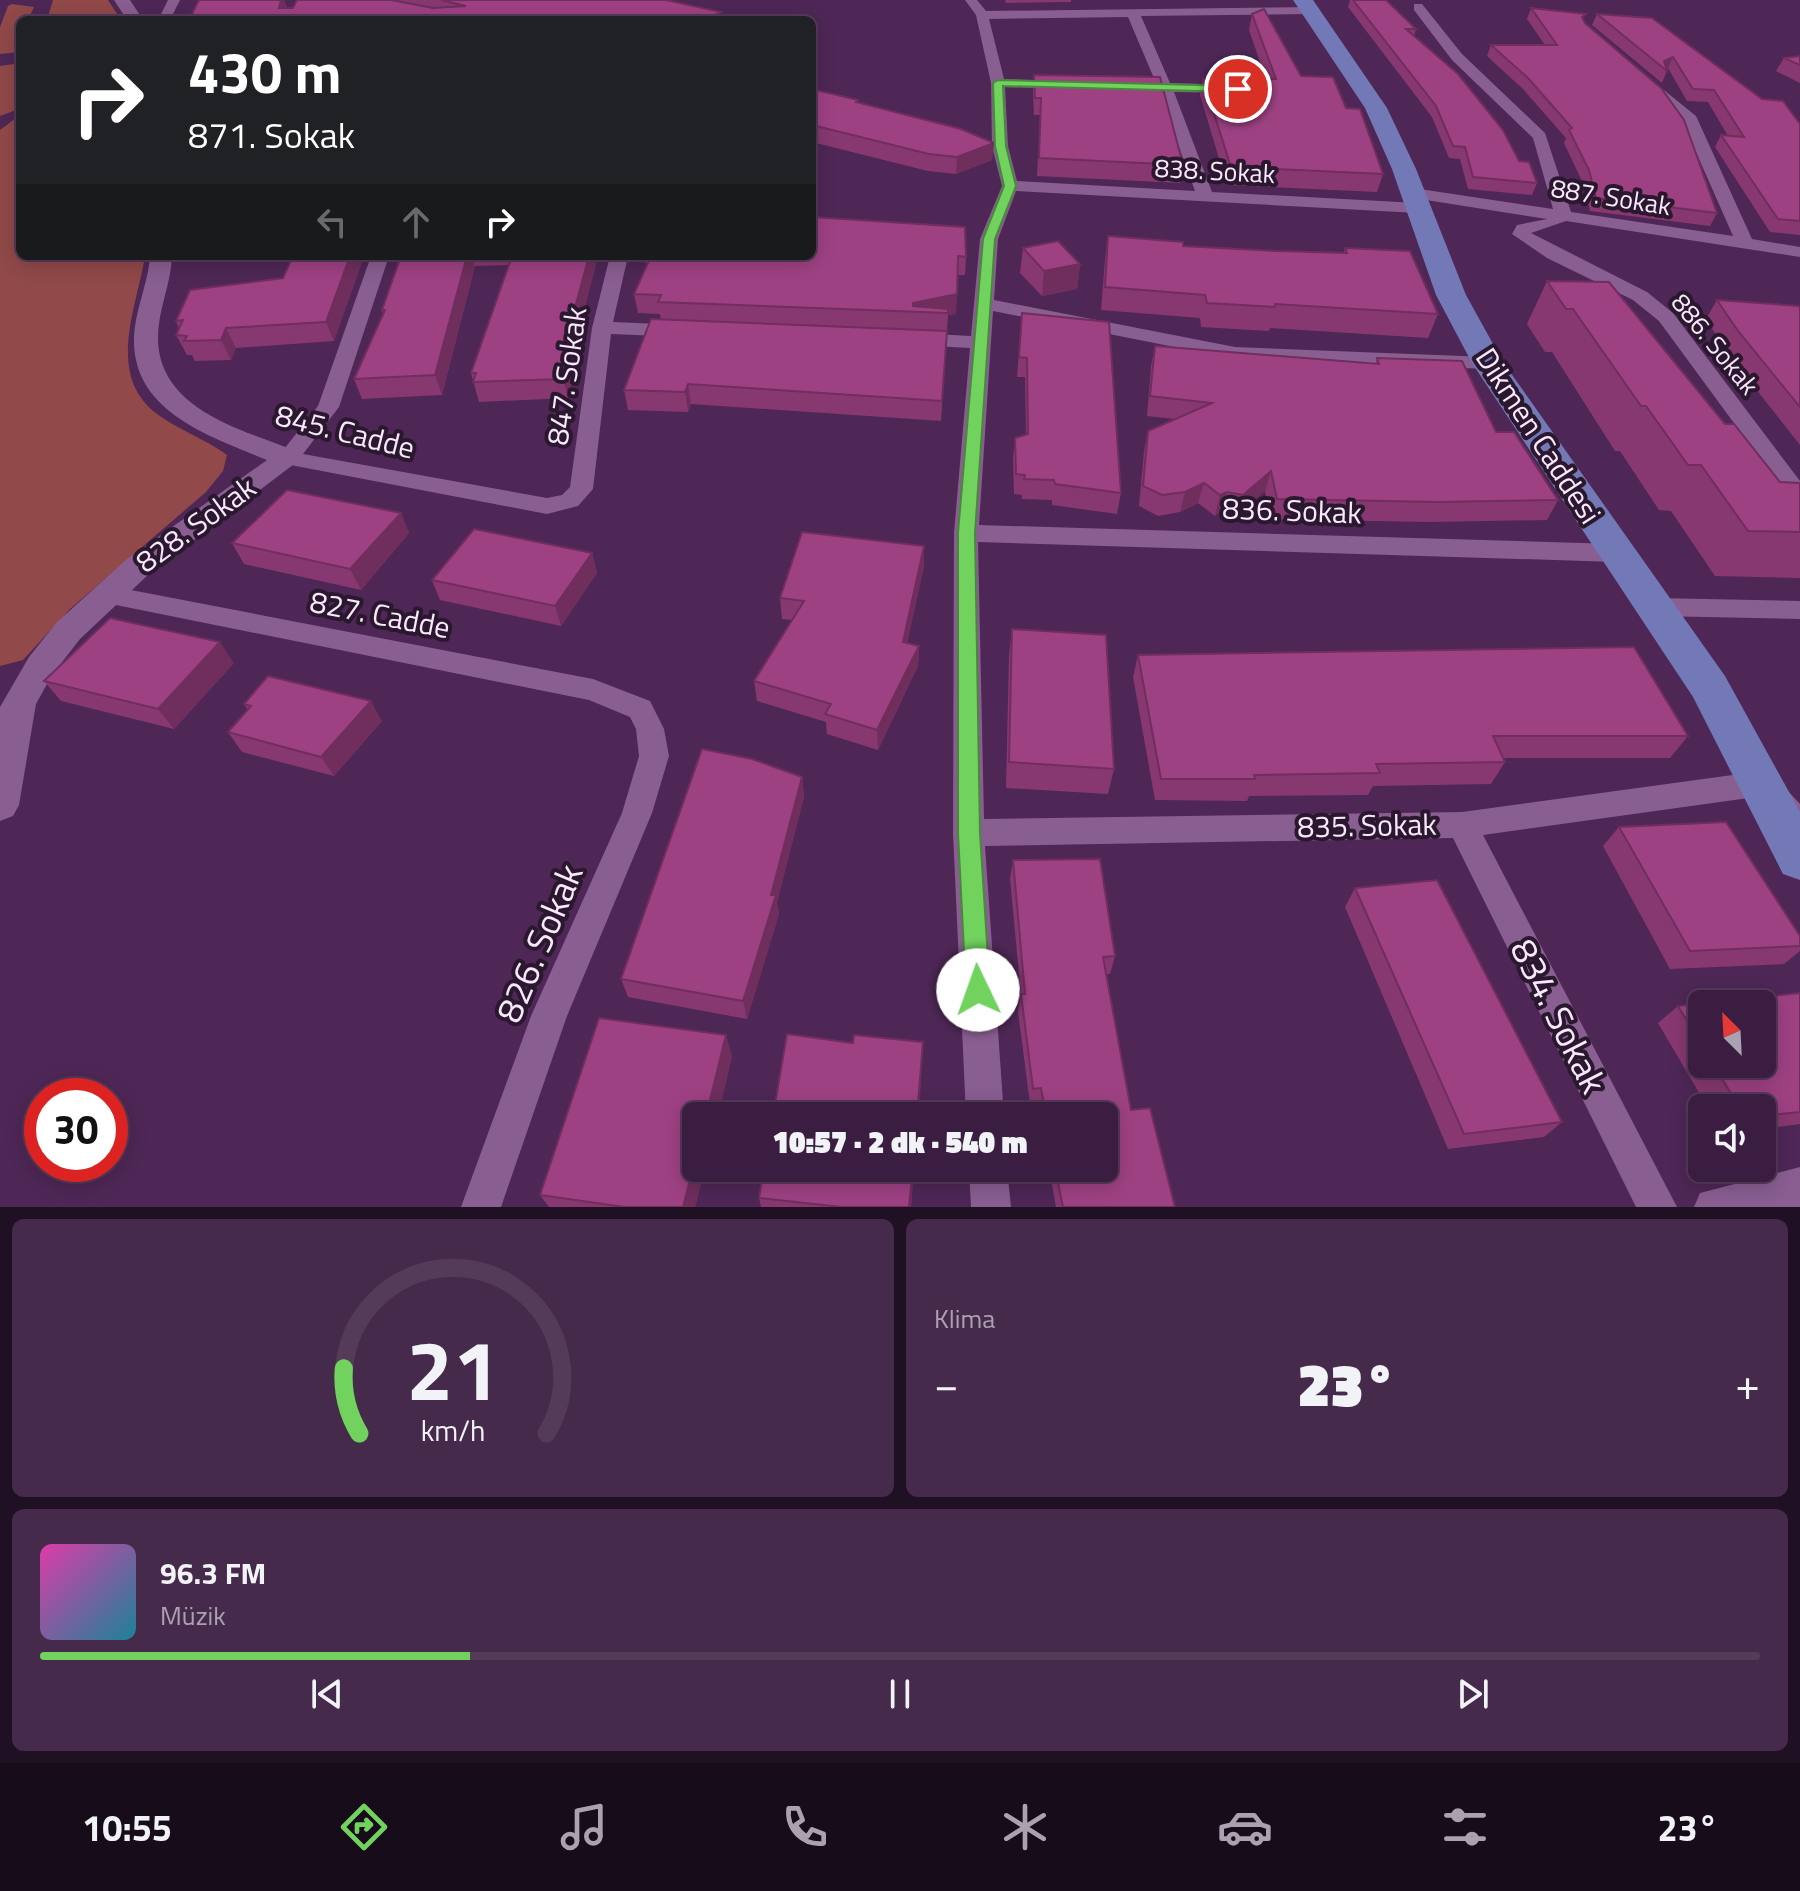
<!DOCTYPE html>
<html lang="tr">
<meta charset="utf-8">
<style>
body{margin:0;font-family:"Titillium Web",sans-serif;background:#452a4b;color:#f1f3f6;height:100vh;display:flex;flex-direction:column;font-size:30px;white-space:nowrap}
*{box-sizing:border-box;margin:0}
p{font-size:26px;color:#aba2b1}
.icon{flex:none;width:44px;height:44px;fill:none;stroke:currentColor;stroke-width:2;stroke-linecap:round;stroke-linejoin:round}
.map{position:relative;height:1207px;overflow:hidden}
.details{display:flex;flex-direction:column;gap:12px;padding:12px;background:#201023;flex:1}
.details>*{flex:none}
.hud{position:absolute;left:16px;top:16px;width:800px;height:244px;border-radius:12px;box-shadow:0 4px 20px #0003,0 0 0 2px #543b59;background:#202124;color:#fff;overflow:hidden}
.needle{width:52px;rotate:336deg}
.buttons{position:absolute;left:1688px;top:990px;display:grid;gap:16px}
.buttons a{display:grid;place-items:center;width:88px;height:88px;border-radius:12px;background:#3a1d40;box-shadow:0 4px 20px #0003,0 0 0 2px #543b59;font-size:40px}
.speed{position:absolute;left:24px;top:1078px;display:flex;gap:16px;font-size:40px;font-weight:700;text-align:center}
.speed>*{display:grid;place-content:center;width:104px;height:104px;border-radius:50%;background:#3a1d40;box-shadow:0 4px 20px #0003,0 0 0 2px #543b59;line-height:1}
.speed .limit{border:12px solid #d22;background:#fff;color:#111}
.pin{position:absolute;display:grid;place-items:center;width:68px;height:68px;color:#fff;margin:-34px;border:4px solid #fff;border-radius:50%;box-shadow:0 2px 8px #0007}
.me{position:absolute;width:88px;margin:-44px;rotate:357deg;stroke-linejoin:round;filter:drop-shadow(0 0 6px #0008)}
.turn{display:flex;align-items:center;gap:28px;height:168px;padding:0 40px;font-size:36px}
.turn .icon{width:104px;height:104px;stroke-width:2.5}
.turn b{display:block;font-size:56px;line-height:68px}
.lanes{display:flex;align-items:center;height:76px;padding:0 40px;background:#0003;justify-content:center;gap:40px;direction:ltr}
.lanes .off{opacity:.35}
.big{font-size:60px;font-weight:800;line-height:1.1}
.details .tile{flex:1;display:flex;flex-direction:column;justify-content:center;gap:12px;min-width:0;padding:0 28px;border-radius:12px;background:#452a4b}
.details .dial{align-items:center;gap:0}
.dial svg{height:208px;overflow:visible;fill:none;stroke:#543b59;stroke-width:7;stroke-linecap:round;text-anchor:middle}
.dial text{fill:#f1f3f6;stroke:none}
.song{display:flex;align-items:center;gap:24px}
.cover{width:96px;height:96px;border-radius:12px;background:linear-gradient(135deg,hsl(320 70% 55%),hsl(190 70% 35%))}
.played{height:8px;border-radius:4px;background:linear-gradient(90deg,#71d35e 25%,#543b59 25%)}
.keys{display:flex;justify-content:space-around;direction:ltr}
.heat{display:flex;justify-content:space-between;align-items:center;font-size:44px;direction:ltr}
.details .tiles{flex:1;display:grid;gap:12px;grid-template-columns:1fr 1fr}
.tile:last-child{grid-column:span 2}
.trip{position:absolute;left:682px;top:1102px;width:436px;height:80px;border-radius:12px;background:#3a1d40;box-shadow:0 4px 20px #0003,0 0 0 2px #543b59;font-weight:800;line-height:80px;text-align:center}
.menu{display:flex;height:128px;justify-content:space-around;align-items:center;background:#170c1a;color:#aba2b1}
.menu .icon{width:56px;height:56px}
.menu .current{color:#71d35e}
.menu b{font-size:36px;color:#f1f3f6}
.map>svg:first-child{display:block}
.green{fill:#914949}
.lines{fill:none;stroke-linecap:round;stroke-linejoin:round}
.minor{fill:#895e91;fill-rule:evenodd}
.tertiary{fill:#895e91;fill-rule:evenodd}
.primary{fill:#7279b6;fill-rule:evenodd}
.wall{fill:#883871;fill-rule:evenodd}
.shaded-wall{fill:#6f2e5c}
.building{fill:#9e4183;stroke:#6f2e5c;stroke-width:2}
.route{fill:#71d35e;stroke:#49893d;stroke-width:2}
.labels{text-anchor:middle;stroke-width:8;stroke-linejoin:round;paint-order:stroke}
.far-street-label{font-size:26px;fill:#fae7fe;stroke:#2a192e}
.street-label{font-size:30px;fill:#fae7fe;stroke:#2a192e}
.near-street-label{font-size:36px;fill:#fae7fe;stroke:#2a192e}
</style>
<div class="map">
<svg width="1800" height="1207" viewBox="0 0 1800 1207">
<rect width="100%" height="100%" fill="#4e2756"/>
<path class="green" d="M53,0H108L121,20H47Z
M12,4L34,7L28,20H20V52L0,54V27L8,6Z
M20,63V102L16,110L0,116V66Z
M20,115V256H145C137,307 105,375 157,414C179,430 205,439 227,455L223,471L206,492L70,609L23,660L0,666V130Z"/>
<g class="lines">
<path class="minor" d="M168,0H180L170,20H158Z
M965,0H977L986,11L1312,7V13L1308,14L1141,16L1170,83L1234,85L1241,89L1234,93L1174,92L1212,192L1417,203L1426,208L1417,213L1016,191L998,239L994,300L1235,347L1488,357L1498,363L1488,369L1235,359L993,311L979,525L1616,544L1625,547L1628,553L1625,559L1616,562L978,542L984,819L1462,812L1762,771L1773,775L1800,804V838L1789,834L1756,797L1483,835L1677,1207H1636L1453,838L985,846L1004,1116H966L953,833L954,533L970,348L914,345L904,339L914,333L971,336L980,239L1002,186L992,146L991,83L976,15ZM1128,17L1156,83H1130L1123,87L1130,91L1159,92L1195,191L1017,181L1008,146L1005,87L1067,89L1074,85L1067,81L1004,79L989,19Z
M1414,4H1422L1462,54L1545,133L1571,212L1733,236L1681,118L1639,81L1637,78L1644,74L1696,116L1752,239L1800,247V257L1566,221L1531,233L1647,292L1673,313L1800,481V505L1792,502L1659,321L1633,300L1547,258L1512,234L1517,225L1547,219L1407,197L1405,193L1413,188L1553,209L1533,138L1452,60L1414,10Z
M371,256H389L339,407L303,454L547,498L562,495L570,487L592,328L610,256H628L613,322L683,325L693,331L683,337L611,334L593,489L578,506L547,514L280,463L277,458L318,406Z
M105,585L593,679L650,701L664,729L669,756L652,813L567,1016L501,1207H461L531,1016L622,813L639,756L636,729L630,717L589,700L96,601L92,594L96,587Z
M1655,598L1800,601V619L1655,616L1646,614L1642,607L1646,600Z
M1800,1167V1207H1694L1700,1193Z
M969,1168H1007L1011,1207H971Z"/>
<path class="tertiary" d="M114,0H130L143,20H127Z
M150,256H172C171,285 157,312 158,341C161,411 244,430 298,452L302,458L149,574L80,639L52,675L36,704L19,805L13,816L0,821V707L29,657L57,622L127,559L267,460C212,437 134,413 134,341C134,312 148,285 150,256Z"/>
<path class="primary" d="M1293,0H1313L1387,108L1416,169L1466,295L1503,362L1725,676L1800,812V880L1783,874L1693,697L1472,363L1436,295L1392,169L1365,108Z"/>
</g>
<path class="wall" d="M199,0H284L287,8H293L297,0H666L189,20Z
M1005,0H1071V2L1006,3Z
M1350,0H1386L1416,29L1414,36L1537,183L1532,195L1468,189L1460,159L1449,158L1432,117L1348,7Z
M1531,8L1583,21L1717,213L1710,226L1590,211L1583,183L1564,143L1566,138L1523,89L1487,56L1491,45H1545L1527,19Z
M1252,14L1301,76L1346,108L1383,174L1377,192L1227,185L1200,95L1203,79H1266L1249,30Z
M1597,14L1762,99L1800,124V235L1770,232L1715,147L1721,135L1728,136L1708,102L1687,101L1668,68L1662,83L1592,25Z
M1800,56V83L1776,71L1784,58Z
M1034,75L1183,165L1180,183L1037,176L1040,115H1034L1033,92Z
M812,89L994,143L992,160L956,174L928,171L812,142Z
M1108,236L1183,246L1277,251L1344,252L1345,248L1438,314L1428,338L1270,328L1269,331L1201,327L1200,318L1101,310L1105,259Z
M1023,248L1080,264L1077,289L1042,296L1020,273Z
M364,256L334,341L236,348L231,360L195,361L192,355H187L176,335L179,328L176,321L283,278Z
M398,256H598L577,337L580,349L568,398L479,402L471,373L509,265L475,266L442,395L362,399L354,379L383,314L382,310L399,260Z
M644,256L966,257L965,275H957L956,314L948,315L941,421L691,404L688,412L628,410L624,390L661,320L660,314L638,313L634,294L648,263H645Z
M1547,281L1725,424L1780,482L1800,483V578L1715,576L1671,511L1659,510L1620,451H1615L1552,352H1545L1527,324Z
M1717,300L1800,308V445L1726,351L1706,319Z
M1022,313L1121,493L1117,514L1052,505V500L1022,499V495L1014,494L1013,458L1015,438L1026,435L1025,377H1017Z
M1155,346L1375,364L1377,358L1496,432L1558,500L1547,520L1429,522L1271,519L1265,491L1237,515L1221,512L1215,516L1198,503L1180,512L1158,516L1139,506L1144,451L1148,431L1175,419L1147,416L1151,366Z
M401,513L409,533L361,590L244,564L232,543Z
M924,546V566L907,643L919,646L918,666L878,750L827,734L826,722L757,701L754,681L792,620L782,619L780,598Z
M592,553L597,573L561,626L440,600L432,580Z
M1012,629L1114,769L1108,794L1006,788L1009,656Z
M1138,655L1688,736L1670,758H1503L1505,762L1491,784L1373,786L1368,795L1249,796L1247,801L1155,800L1133,677Z
M234,663L174,729L61,701L44,681Z
M244,704L382,721L334,776L242,752L228,732L248,710Z
M802,777L804,797L777,902L779,914L747,1019L628,997L621,979Z
M1619,827L1800,936V951L1784,964L1670,969L1603,846Z
M1013,860L1115,956L1110,974H1106L1131,1110L1175,1207H1056L1049,1168H1104V1116H1039L1037,1104H1030L1018,1011L1021,995L1010,879Z
M1355,888L1562,1122L1544,1137L1448,1149L1345,907Z
M1800,993V1124L1762,1129V1108H1708L1658,1023L1678,1006ZM1702,1004L1762,1064H1702Z
M732,1056L718,1116H696V1168H705L695,1207H549L540,1195Z
M764,1168H914L911,1207H761L759,1198Z"/>
<path class="shaded-wall" d="M281,0H284L287,10L279,8Z
M1673,57L1668,68L1665,70L1664,61Z
M994,143L992,160L956,174L957,157Z
M817,172L818,190L812,209V187Z
M350,256H364L334,341L326,322Z
M467,256H472L475,266L442,395L435,375Z
M589,256H598L577,337L580,349L568,398L563,379L569,330Z
M1080,264L1077,289L1042,296L1044,271Z
M957,294L956,314L948,315V313L913,311V303Z
M226,328L236,348L231,360L221,340Z
M688,384L691,404L688,412L685,392Z
M1271,471L1265,491L1237,515L1243,495Z
M1204,483L1198,503L1180,512L1185,492Z
M1227,492L1221,512L1215,516L1220,495Z
M401,513L409,533L361,590L350,569Z
M924,546V566L903,662V642Z
M592,553L597,573L561,626L555,606Z
M220,642L234,663L174,729L158,709Z
M919,646L918,666L878,750L877,730Z
M371,701L382,721L334,776L321,757Z
M802,777L804,797L777,902L779,914L747,1019L743,1001Z
M726,1035L732,1056L718,1116H706Z
M923,1042L919,1116H917Z
M696,1156V1168H705L695,1207H683Z
M913,1168H914L911,1207H909Z"/>
<path class="building" d="M199,0H281L279,8H293L297,0H391L433,8L466,6L441,0H666L721,12L714,15L734,20H189Z
M1353,0H1386L1416,29H1406L1458,74L1503,130L1519,161L1529,162L1537,183L1473,177L1465,147L1453,146L1436,106Z
M1531,8L1586,14L1582,17L1585,23L1661,88L1684,120L1717,213L1596,198L1589,170L1569,130L1572,128L1528,78L1491,45H1557Z
M1264,9L1301,76L1333,77L1346,108L1360,109L1383,174L1231,167L1203,79H1276L1252,14Z
M1597,14L1652,18L1762,99L1783,101L1800,124V221L1778,219L1721,135L1744,137L1714,90L1693,89L1673,57L1664,61L1667,71Z
M1800,56V65L1784,58Z
M1034,75L1160,77L1183,165L1039,158L1041,98H1035Z
M812,89L858,100L856,102L961,129L994,143L957,157L929,154L812,125Z
M812,172H817L812,187Z
M812,217L965,227L966,257L958,256L957,294L913,303V306L948,309V313L658,302L661,295L634,294L651,256H812Z
M1108,236L1183,242V246L1277,251L1347,253L1345,248L1410,251L1438,314L1275,304V307L1207,303L1205,295L1105,287Z
M1058,241L1080,264L1044,271L1023,248Z
M293,256H350L326,322L226,328L221,340L184,341L187,336L176,335L183,320L176,321L190,290L283,278Z
M401,256H467L435,375L354,379L385,310H382Z
M512,256H589L569,330L575,329L563,379L473,382L476,373H471Z
M1547,281L1609,282L1725,424H1734L1780,482L1800,483V532L1748,531L1701,465H1688L1646,406H1641L1573,309H1566Z
M1717,300L1799,306L1800,308V407L1738,331Z
M1022,313L1109,322L1121,493L1055,484L1054,480L1024,479L1025,475L1016,474L1015,438L1028,434L1027,358L1019,357Z
M651,319L947,331L942,401L688,384L685,392L624,390Z
M1155,346L1379,364L1377,358L1462,361L1496,432H1514L1558,500L1438,502L1277,499L1271,471L1243,495L1227,492L1220,495L1204,483L1185,492L1162,495L1143,486L1148,431L1212,403L1150,396Z
M287,490L401,513L350,569L232,543Z
M474,529L592,553L555,606L432,580Z
M802,532L924,546L903,642L919,646L877,730L825,714L831,704L754,681L804,601L780,598Z
M110,618L220,642L158,709L44,681Z
M1012,629L1106,635L1114,769L1009,762Z
M1634,647L1688,736H1493L1505,762L1376,764L1380,773L1254,775L1255,779H1161L1138,655Z
M268,676L371,701L321,757L228,732L251,706L244,704Z
M702,749L752,759L802,777L771,895H776L743,1001L621,979Z
M1726,822L1800,936V946L1690,951L1619,827Z
M1100,859L1115,956L1103,957L1131,1110L1150,1108L1175,1207H1063L1055,1168H1104V1116H1046L1041,1088L1033,1089L1021,994H1025L1013,860Z
M1437,880L1562,1122L1464,1134L1355,888Z
M1800,993V1112L1762,1116V1108H1740L1713,1064H1762V1004H1702V1046L1678,1006Z
M599,1018L726,1035L706,1116H696V1156L683,1207H624L540,1195Z
M787,1034L853,1043L854,1035L923,1042L917,1116H773Z
M764,1168H913L909,1207H841L759,1198Z"/>
<path class="route" d="M998,80L1238,86L1243,89L1238,92L1003,86L1006,146L1016,186L995,239L975,533L980,833L990,990L987,999L978,1002L969,999L966,990L958,833V533L983,239L1004,186L995,146L993,83Z"/>
<g class="labels">
<g class="far-street-label">
<text transform="translate(1215 171) rotate(3)" y="9">838. Sokak</text>
<text transform="translate(1611 197) rotate(9)" y="9">887. Sokak</text>
<text transform="translate(1715 344) rotate(51)" y="9">886. Sokak</text>
</g>
<g class="street-label">
<text transform="translate(567 376) rotate(-82)" y="10">847. Sokak</text>
<text transform="translate(345 432) rotate(14)" y="10">845. Cadde</text>
<text transform="translate(1538 436) rotate(57)" y="10">Dikmen Caddesi</text>
<text transform="translate(1292 511) rotate(2)" y="10">836. Sokak</text>
<text transform="translate(196 525) rotate(-36)" y="10">828. Sokak</text>
<text transform="translate(380 615) rotate(11)" y="10">827. Cadde</text>
<text transform="translate(1367 826) rotate(-1)" y="10">835. Sokak</text>
</g>
<g class="near-street-label">
<text transform="translate(539 943) rotate(-67)" y="13">826. Sokak</text>
<text transform="translate(1559 1016) rotate(63)" y="13">834. Sokak</text>
</g>
</g>
</svg>
<div class="buttons">
<a><svg class="needle" viewBox="-14 -14 28 28"><path d="M0-13l5 13h-10z" fill="#e53935"/><path d="M0 13l5-13h-10z" fill="#aba2b1"/></svg></a>
<a><svg class="icon" aria-label="sound" viewBox="0 0 24 24"><path d="M4 9h4l5-4v14l-5-4H4zM17 9q2 3 0 6"/></svg></a>
</div>
<div class="speed"><div class="limit">30</div></div>
<div class="pin" style="left:1238px;top:89px;background:#d93025"><svg class="icon" aria-label="arrive" viewBox="0 0 24 24"><path d="M6 21V4h12l-3 4 3 4H6"/></svg></div>
<svg class="me" style="left:978px;top:990px" viewBox="-20 -20 40 40"><circle r="19" fill="#fff"/><path d="M0-13L10 11 0 6-10 11z" fill="#71d35e"/></svg>
<div class="trip">10:57 · 2 dk · 540 m</div>
<div class="hud">
<div class="turn"><svg class="icon" aria-label="right" viewBox="0 0 24 24"><path d="M7 20v-9h11M14 6l5 5-5 5"/></svg><div><b>430 m</b>871. Sokak</div></div>
<div class="lanes"><svg class="icon off" aria-label="left" viewBox="0 0 24 24"><path d="M17 20v-9H6M10 6l-5 5 5 5"/></svg><svg class="icon off" aria-label="ahead" viewBox="0 0 24 24"><path d="M12 20V5M6 11l6-6 6 6"/></svg><svg class="icon" aria-label="right" viewBox="0 0 24 24"><path d="M7 20v-9h11M14 6l5 5-5 5"/></svg></div>
</div>
</div>
<section class="details">
<div class="tiles">
<div class="tile dial"><svg viewBox="0 0 100 80">
<path d="M14 69A42 42 0 1 1 86 69"/>
<path d="M14 69A42 42 0 0 1 8 44" stroke="#71d35e"/>
<text x="50" y="56" font-size="32" font-weight="700">21</text>
<text x="50" y="72" font-size="11">km/h</text>
</svg></div>
<div class="tile"><p>Klima</p>
<div class="heat"><a>−</a><b class="big">23°</b><a>+</a></div>
</div>
<div class="tile">
<div class="song"><i class="cover"></i><div><b>96.3 FM</b><p>Müzik</p></div></div>
<div class="played"></div>
<div class="keys"><svg class="icon" aria-label="previous" viewBox="0 0 24 24"><path d="M18 5L8 12l10 7zM5 5v14"/></svg><svg class="icon" aria-label="pause" viewBox="0 0 24 24"><path d="M8 5v14M16 5v14"/></svg><svg class="icon" aria-label="next" viewBox="0 0 24 24"><path d="M6 5l10 7-10 7zM19 5v14"/></svg></div>
</div>
</div>
</section>
<nav class="menu">
<b>10:55</b>
<svg class="icon current" aria-label="directions" viewBox="0 0 24 24"><path d="M12 3l9 9-9 9-9-9zM9 14v-3h6M13 9l2 2-2 2"/></svg>
<svg class="icon" aria-label="music" viewBox="0 0 24 24"><path d="M9 18V5l10-2v13"/><circle cx="6" cy="18" r="3"/><circle cx="16" cy="16" r="3"/></svg>
<svg class="icon" aria-label="phone" viewBox="0 0 24 24"><path d="M5 4h4l2 5-3 2q2 4 5 5l2-3 5 2v4C11 20 4 13 5 4z"/></svg>
<svg class="icon" aria-label="climate" viewBox="0 0 24 24"><path d="M12 3v18M4 7l16 10M4 17L20 7"/></svg>
<svg class="icon" aria-label="car" viewBox="0 0 24 24"><path d="M5 17H2v-5l4-1 3-4h7l3 4 3 1v5h-3M9 17h6M6 11h13"/><circle cx="7" cy="17" r="2"/><circle cx="17" cy="17" r="2"/></svg>
<svg class="icon" aria-label="filters" viewBox="0 0 24 24"><path d="M4 7h16M4 17h16"/><circle cx="9" cy="7" r="2"/><circle cx="15" cy="17" r="2"/></svg>
<b>23°</b>
</nav>
